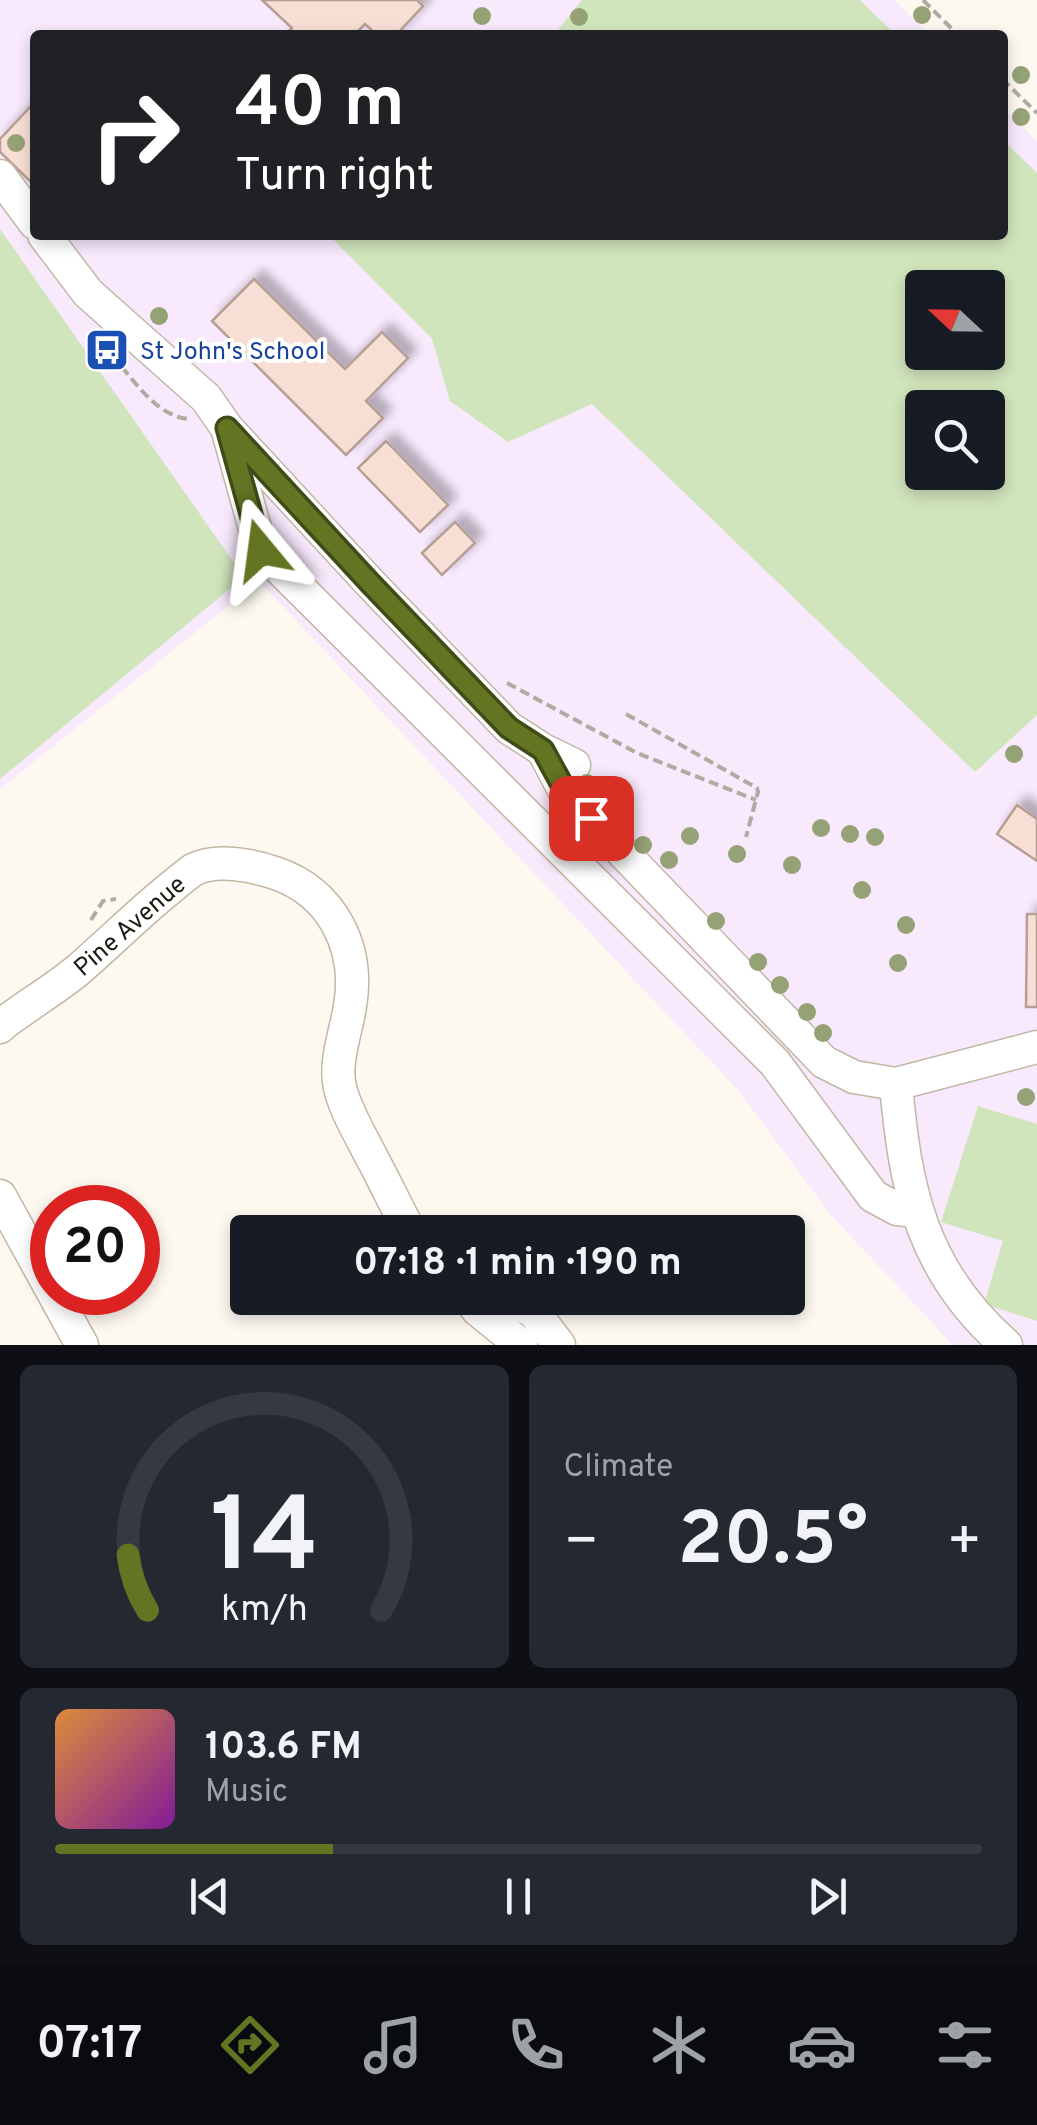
<!DOCTYPE html>
<meta charset="utf-8">
<style>
body{margin:0;font-family:Overpass,sans-serif;background:#242831;color:#f1f3f6;height:100vh;display:flex;flex-direction:column;font-size:38px;white-space:nowrap}
*{box-sizing:border-box;margin:0}
p{font-size:32px;color:#9ea1a6}
.icon{flex:none;width:55px;height:55px;fill:none;stroke:currentColor;stroke-width:2;stroke-linecap:round;stroke-linejoin:round}
.map{position:relative;height:1345px;overflow:hidden}
.panel{display:flex;flex-direction:column;gap:20px;padding:20px;background:#0d0f14;flex:1}
.panel>*{flex:none}
.banner{position:absolute;left:30px;top:30px;width:978px;height:210px;border-radius:10px;box-shadow:0 5px 15px #0003;background:#202124;color:#fff;overflow:hidden}
.needle{width:65px;rotate:292deg}
.fabs{position:absolute;left:905px;top:270px;display:grid;gap:20px}
.fabs a{display:grid;place-items:center;width:100px;height:100px;border-radius:10px;background:#171b24;box-shadow:0 5px 15px #0003;font-size:50px}
.speed{position:absolute;left:30px;top:1185px;display:flex;gap:20px;font-size:50px;font-weight:700;text-align:center}
.speed>*{display:grid;place-content:center;width:130px;height:130px;border-radius:50%;background:#171b24;box-shadow:0 5px 15px #0003;line-height:1}
.speed .limit{border:15px solid #d22;background:#fff;color:#111}
.pin{position:absolute;display:grid;place-items:center;width:85px;height:85px;color:#fff;margin:-42px;border-radius:20px;box-shadow:0 5px 15px #0006}
.me{position:absolute;width:110px;margin:-55px;rotate:344deg;stroke-linejoin:round;filter:drop-shadow(0 0 8px #0008)}
.turn{display:flex;align-items:center;gap:35px;height:210px;padding:0 40px;font-size:45px}
.turn .icon{width:130px;height:130px;stroke-width:2.5}
.turn b{display:block;font-size:70px;line-height:85px}
.big{font-size:75px;font-weight:700;line-height:1.1}
.panel .card{flex:1;display:flex;flex-direction:column;justify-content:center;gap:15px;min-width:0;padding:0 35px;border-radius:15px;background:#242831}
.panel .dial{align-items:center;gap:0}
.dial svg{height:260px;overflow:visible;fill:none;stroke:#363941;stroke-width:7;stroke-linecap:round;text-anchor:middle}
.dial text{fill:#f1f3f6;stroke:none}
.song{display:flex;align-items:center;gap:30px}
.cover{width:120px;height:120px;border-radius:15px;background:linear-gradient(135deg,hsl(30 70% 55%),hsl(290 70% 35%))}
.played{height:10px;border-radius:5px;background:linear-gradient(90deg,#637523 30%,#363941 30%)}
.keys{display:flex;justify-content:space-around;direction:ltr}
.heat{display:flex;justify-content:space-between;align-items:center;font-size:55px;direction:ltr}
.panel .tiles{flex:1;display:grid;gap:20px;grid-template-columns:1fr 1fr}
.card:last-child{grid-column:span 2}
.trip{position:absolute;left:230px;top:1215px;width:575px;height:100px;border-radius:10px;background:#171b24;box-shadow:0 5px 15px #0003;font-weight:700;line-height:100px;text-align:center}
.menu{display:flex;height:160px;justify-content:space-around;align-items:center;background:#090b0e;color:#9ea1a6}
.menu .icon{width:70px;height:70px}
.menu .active{color:#637523}
.menu b{font-size:45px;color:#f1f3f6}
.map>svg:first-child{display:block}
.education{fill:#f8e9fd;fill-rule:evenodd}
.green{fill:#d1e5bc;fill-rule:evenodd}
.building{fill:#f8dfd5;stroke:#b59e94;stroke-width:2.5;filter:url(#shadow)}
.lines{fill:none;stroke-linecap:round;stroke-linejoin:round}
.minor-casing{stroke:#c2b7a3;stroke-width:35}
.path{stroke:#afaaa2;stroke-width:4;stroke-dasharray:10 5;stroke-linecap:butt}
.minor{stroke:#fff;stroke-width:32}
.tree{fill:#95a276}
.route-casing{stroke:#404c17;stroke-width:25}
.route{stroke:#637523;stroke-width:18}
.labels{text-anchor:middle;stroke-width:8;stroke-linejoin:round;paint-order:stroke}
.transit-label{font-size:25px;fill:#164399;stroke:#fff;text-anchor:start}
.street-label{font-size:25px;fill:#1f1b13;stroke:#fff}
</style>
<div class="map">
<svg width="1037" height="1345" viewBox="0 0 1037 1345">
<defs>
<filter id="shadow"><feDropShadow dx="9" dy="-9" stdDeviation="5" flood-color="#0004"/></filter>
</defs>
<rect width="100%" height="100%" fill="#fdf8f0"/>
<path class="education" d="M0,0H895L930,35H35V235H1002L1003,108L1037,141V1345H953L830,1214L738,1090L259,581L0,789ZM922,288H988V352H922ZM922,408H988V472H922Z"/>
<path class="green" d="M582,0H860L896,35H554Z
M1003,140L1037,173V715L975,772L592,404L508,442L450,401L432,339L329,235H1002ZM922,288H988V352H922ZM922,408H988V472H922Z
M0,229L244,577L0,779Z
M978,1106L1037,1124V1321L984,1304L1003,1241L941,1222Z"/>
<path class="building" d="M262,0H417L423,6L396,35H377L365,24L354,35H285L292,28Z
M35,102V186L0,152V139Z
M254,279L345,369L382,332L408,358L366,401L383,418L346,455L212,321Z
M386,441L448,505L420,532L358,468Z
M455,522L475,543L442,575L422,553Z
M1017,805L1037,819V861L997,834Z
M1027,914H1037V1007H1026Z"/>
<g class="lines">
<defs>
<path id="minor" d="M0,176L35,223
M44,235L88,293L206,398L227,428L371,584L509,728L543,750L574,765
M227,428L261,550L775,1063L873,1196L897,1209L916,1211
M543,750L565,792L824,1062L854,1077L896,1084L1037,1047
M0,1027L4,1023C28,1005 55,989 78,970C107,945 134,918 163,894C173,886 183,877 193,870C216,858 252,865 275,873C332,892 360,947 350,1006C346,1033 334,1061 340,1088C346,1112 361,1136 372,1158C385,1182 397,1208 410,1232
M896,1084C905,1190 922,1271 1006,1345
M0,1196L82,1345
M473,1298L474,1305L478,1310L521,1345
M508,1298L534,1312L559,1345"/>
</defs>
<use href="#minor" class="minor-casing"/>
<path class="path" d="M923,0L958,35
M1002,79L1037,113
M122,367C139,388 160,416 188,419
M507,683L637,753L756,800
M626,714L757,788L758,792L746,837
M91,920L103,901L116,899"/>
<use href="#minor" class="minor"/>
</g>
<g class="tree">
<circle cx="922" cy="15" r="9"/>
<circle cx="482" cy="16" r="9"/>
<circle cx="579" cy="17" r="9"/>
<circle cx="1021" cy="75" r="9"/>
<circle cx="1021" cy="117" r="9"/>
<circle cx="16" cy="143" r="9"/>
<circle cx="159" cy="316" r="9"/>
<circle cx="1014" cy="754" r="9"/>
<circle cx="587" cy="783" r="9"/>
<circle cx="624" cy="826" r="9"/>
<circle cx="821" cy="828" r="9"/>
<circle cx="850" cy="834" r="9"/>
<circle cx="690" cy="836" r="9"/>
<circle cx="875" cy="837" r="9"/>
<circle cx="643" cy="845" r="9"/>
<circle cx="737" cy="854" r="9"/>
<circle cx="669" cy="860" r="9"/>
<circle cx="792" cy="865" r="9"/>
<circle cx="862" cy="890" r="9"/>
<circle cx="716" cy="921" r="9"/>
<circle cx="906" cy="925" r="9"/>
<circle cx="758" cy="962" r="9"/>
<circle cx="898" cy="963" r="9"/>
<circle cx="780" cy="985" r="9"/>
<circle cx="807" cy="1012" r="9"/>
<circle cx="823" cy="1033" r="9"/>
<circle cx="1026" cy="1097" r="9"/>
</g>
<g class="lines">
<defs>
<path id="route" d="M261,550L227,428L371,584L509,728L543,750L566,792L591,818"/>
</defs>
<use href="#route" class="route-casing"/>
<use href="#route" class="route"/>
</g>
<defs>
<symbol id="bus-square" viewBox="-11 -11 22 22"><rect x="-9" y="-9" width="18" height="18" rx="4" fill="#1a4fb4" stroke="#fff"/><path d="M-5-6H5V4H4V6H2V4H-2V6H-4V4H-5ZM-3.5-4V0h7V-4ZM-3.5 1.2v1.5H-2V1.2ZM2 1.2v1.5H3.5V1.2Z" fill="#fff"/></symbol>
</defs>
<g fill-rule="evenodd">
<use href="#bus-square" x="82" y="325" width="50" height="50"/>
</g>
<g class="labels">
<g class="transit-label">
<text x="140" y="359">St John's School</text>
</g>
<g class="street-label">
<text transform="translate(129 925) rotate(-41)" y="9">Pine Avenue</text>
</g>
</g>
</svg>
<div class="fabs">
<a><svg class="needle" viewBox="-14 -14 28 28"><path d="M0-13l5 13h-10z" fill="#e53935"/><path d="M0 13l5-13h-10z" fill="#9ea1a6"/></svg></a>
<a><svg class="icon" aria-label="search" viewBox="0 0 24 24"><circle cx="10" cy="10" r="6"/><path d="M15 15l6 6"/></svg></a>
</div>
<div class="speed"><div class="limit">20</div></div>
<div class="pin" style="left:591px;top:818px;background:#d93025"><svg class="icon" aria-label="arrive" viewBox="0 0 24 24"><path d="M6 21V4h12l-3 4 3 4H6"/></svg></div>
<svg class="me" style="left:261px;top:550px" viewBox="-20 -20 40 40"><path d="M0-17L14 15 0 8-14 15z" fill="#637523" stroke="#fff" stroke-width="4"/></svg>
<div class="trip">07:18 · 1 min · 190 m</div>
<div class="banner">
<div class="turn"><svg class="icon" aria-label="right" viewBox="0 0 24 24"><path d="M7 20v-9h11M14 6l5 5-5 5"/></svg><div><b>40 m</b>Turn right</div></div>
</div>
</div>
<section class="panel">
<div class="tiles">
<div class="card dial"><svg viewBox="0 0 100 80">
<path d="M14 69A42 42 0 1 1 86 69"/>
<path d="M14 69A42 42 0 0 1 8 52" stroke="#637523"/>
<text x="50" y="56" font-size="32" font-weight="700">14</text>
<text x="50" y="72" font-size="11">km/h</text>
</svg></div>
<div class="card"><p>Climate</p>
<div class="heat"><a>−</a><b class="big">20.5°</b><a>+</a></div>
</div>
<div class="card">
<div class="song"><i class="cover"></i><div><b>103.6 FM</b><p>Music</p></div></div>
<div class="played"></div>
<div class="keys"><svg class="icon" aria-label="previous" viewBox="0 0 24 24"><path d="M18 5L8 12l10 7zM5 5v14"/></svg><svg class="icon" aria-label="pause" viewBox="0 0 24 24"><path d="M8 5v14M16 5v14"/></svg><svg class="icon" aria-label="next" viewBox="0 0 24 24"><path d="M6 5l10 7-10 7zM19 5v14"/></svg></div>
</div>
</div>
</section>
<nav class="menu">
<b>07:17</b>
<svg class="icon active" aria-label="directions" viewBox="0 0 24 24"><path d="M12 3l9 9-9 9-9-9zM9 14v-3h6M13 9l2 2-2 2"/></svg>
<svg class="icon" aria-label="music" viewBox="0 0 24 24"><path d="M9 18V5l10-2v13"/><circle cx="6" cy="18" r="3"/><circle cx="16" cy="16" r="3"/></svg>
<svg class="icon" aria-label="phone" viewBox="0 0 24 24"><path d="M5 4h4l2 5-3 2q2 4 5 5l2-3 5 2v4C11 20 4 13 5 4z"/></svg>
<svg class="icon" aria-label="climate" viewBox="0 0 24 24"><path d="M12 3v18M4 7l16 10M4 17L20 7"/></svg>
<svg class="icon" aria-label="car" viewBox="0 0 24 24"><path d="M5 17H2v-5l4-1 3-4h7l3 4 3 1v5h-3M9 17h6M6 11h13"/><circle cx="7" cy="17" r="2"/><circle cx="17" cy="17" r="2"/></svg>
<svg class="icon" aria-label="filters" viewBox="0 0 24 24"><path d="M4 7h16M4 17h16"/><circle cx="9" cy="7" r="2"/><circle cx="15" cy="17" r="2"/></svg>
</nav>
